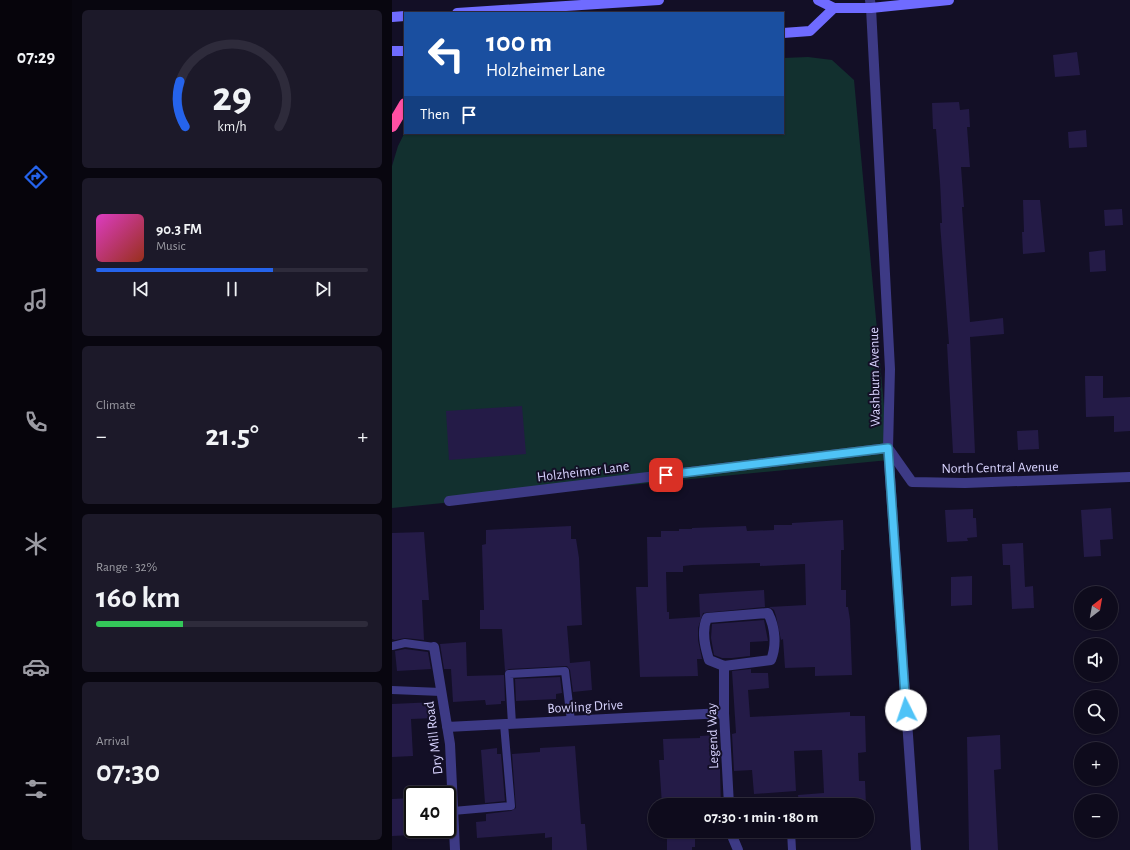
<!DOCTYPE html>
<meta charset="utf-8">
<style>
body{margin:0;font-family:"Alegreya Sans",sans-serif;background:#1c1929;color:#f1f3f6;height:100vh;display:flex;flex-direction:column;font-size:15px;white-space:nowrap}
*{box-sizing:border-box;margin:0}
p{font-size:13px;color:#9b9ba3}
.icon{flex:none;width:22px;height:22px;fill:none;stroke:currentColor;stroke-width:2;stroke-linecap:round;stroke-linejoin:round}
.map{position:relative;flex:1;overflow:hidden}
.sheet{display:flex;flex-direction:column;gap:10px;padding:10px;background:#08060f;width:320px}
.sheet>*{flex:none}
.hud{position:absolute;left:12px;top:12px;width:380px;height:122px;border-radius:0px;box-shadow:0 1px 3px #0004,0 0 0 1px #2e2b3b;background:#1a4fa0;color:#fff;overflow:hidden}
.needle{width:26px;rotate:31deg}
.buttons{position:absolute;left:682px;top:586px;display:grid;gap:8px}
.buttons a{display:grid;place-items:center;width:44px;height:44px;border-radius:50%;background:#0e0b1c;box-shadow:0 1px 3px #0004,0 0 0 1px #2e2b3b;font-size:20px}
.speed{position:absolute;left:12px;top:786px;display:flex;gap:8px;font-size:20px;font-weight:700;text-align:center}
.speed>*{display:grid;place-content:center;width:52px;height:52px;border-radius:50%;background:#0e0b1c;box-shadow:0 1px 3px #0004,0 0 0 1px #2e2b3b;line-height:1}
.speed .limit{border:2px solid #111;border-radius:6px;background:#fff;color:#111}
.pin{position:absolute;display:grid;place-items:center;width:34px;height:34px;color:#fff;margin:-17px;border-radius:8px;box-shadow:0 2px 6px #0006}
.me{position:absolute;width:44px;margin:-22px;rotate:356deg;stroke-linejoin:round;filter:drop-shadow(0 0 3px #0008)}
.turn{display:flex;align-items:center;gap:14px;height:84px;padding:0 16px;font-size:18px}
.turn .icon{width:52px;height:52px;stroke-width:2.5}
.turn b{display:block;font-size:28px;line-height:34px}
.then{display:flex;align-items:center;height:38px;padding:0 16px;background:#0003;gap:8px;font-size:15px}
.big{font-size:30px;font-weight:700;line-height:1.1}
.sheet .widget{flex:1;display:flex;flex-direction:column;justify-content:center;gap:6px;min-width:0;padding:0 14px;border-radius:6px;background:#1c1929}
.sheet .dial{align-items:center;gap:0}
.dial svg{height:104px;overflow:visible;fill:none;stroke:#2e2b3b;stroke-width:7;stroke-linecap:round;text-anchor:middle}
.dial text{fill:#f1f3f6;stroke:none}
.song{display:flex;align-items:center;gap:12px}
.cover{width:48px;height:48px;border-radius:6px;background:linear-gradient(135deg,hsl(310 70% 55%),hsl(10 70% 35%))}
.played{height:4px;border-radius:2px;background:linear-gradient(90deg,#2563eb 65%,#2e2b3b 65%)}
.keys{display:flex;justify-content:space-around;direction:ltr}
.heat{display:flex;justify-content:space-between;align-items:center;font-size:22px;direction:ltr}
.charge{height:6px;border-radius:3px;background:linear-gradient(90deg,#34c759 32%,#2e2b3b 0)}
.trip{position:absolute;left:256px;top:798px;width:226px;height:40px;border-radius:20px;background:#0e0b1c;box-shadow:0 1px 3px #0004,0 0 0 1px #2e2b3b;font-weight:700;line-height:40px;text-align:center}
main{display:flex;flex:1;min-height:0}
.dock{display:flex;flex-direction:column;width:72px;justify-content:space-around;align-items:center;background:#06040b;color:#9b9ba3}
.dock .icon{width:28px;height:28px}
.dock .current{color:#2563eb}
.dock b{font-size:18px;color:#f1f3f6}
.map>svg:first-child{display:block}
.green{fill:#12302f}
.building{fill:#241b47}
.lines{fill:none;stroke-linecap:round;stroke-linejoin:round}
.service{stroke:#3d3a85;stroke-width:8}
.minor{stroke:#3d3a85;stroke-width:10}
.tertiary{stroke:#3d3a85;stroke-width:10}
.secondary{stroke:#6f6bff;stroke-width:10}
.motorway{stroke:#ff4fa3;stroke-width:12}
.route-casing{stroke:#337fa1;stroke-width:10}
.route{stroke:#4fc3f7;stroke-width:7}
.labels{text-anchor:middle;stroke-width:4;stroke-linejoin:round;paint-order:stroke}
.street-label{font-size:14px;fill:#d9d4ff;stroke:#130f26}
</style>
<main>
<nav class="dock">
<b>07:29</b>
<svg class="icon current" aria-label="directions" viewBox="0 0 24 24"><path d="M12 3l9 9-9 9-9-9zM9 14v-3h6M13 9l2 2-2 2"/></svg>
<svg class="icon" aria-label="music" viewBox="0 0 24 24"><path d="M9 18V5l10-2v13"/><circle cx="6" cy="18" r="3"/><circle cx="16" cy="16" r="3"/></svg>
<svg class="icon" aria-label="phone" viewBox="0 0 24 24"><path d="M5 4h4l2 5-3 2q2 4 5 5l2-3 5 2v4C11 20 4 13 5 4z"/></svg>
<svg class="icon" aria-label="climate" viewBox="0 0 24 24"><path d="M12 3v18M4 7l16 10M4 17L20 7"/></svg>
<svg class="icon" aria-label="car" viewBox="0 0 24 24"><path d="M5 17H2v-5l4-1 3-4h7l3 4 3 1v5h-3M9 17h6M6 11h13"/><circle cx="7" cy="17" r="2"/><circle cx="17" cy="17" r="2"/></svg>
<svg class="icon" aria-label="filters" viewBox="0 0 24 24"><path d="M4 7h16M4 17h16"/><circle cx="9" cy="7" r="2"/><circle cx="15" cy="17" r="2"/></svg>
</nav>
<section class="sheet">
<div class="widget dial"><svg viewBox="0 0 100 80">
<path d="M14 69A42 42 0 1 1 86 69"/>
<path d="M14 69A42 42 0 0 1 10 34" stroke="#2563eb"/>
<text x="50" y="56" font-size="32" font-weight="700">29</text>
<text x="50" y="72" font-size="11">km/h</text>
</svg></div>
<div class="widget">
<div class="song"><i class="cover"></i><div><b>90.3 FM</b><p>Music</p></div></div>
<div class="played"></div>
<div class="keys"><svg class="icon" aria-label="previous" viewBox="0 0 24 24"><path d="M18 5L8 12l10 7zM5 5v14"/></svg><svg class="icon" aria-label="pause" viewBox="0 0 24 24"><path d="M8 5v14M16 5v14"/></svg><svg class="icon" aria-label="next" viewBox="0 0 24 24"><path d="M6 5l10 7-10 7zM19 5v14"/></svg></div>
</div>
<div class="widget"><p>Climate</p>
<div class="heat"><a>−</a><b class="big">21.5°</b><a>+</a></div>
</div>
<div class="widget"><p>Range · 32%</p><b class="big">160 km</b><div class="charge"></div></div>
<div class="widget"><p>Arrival</p><b class="big">07:30</b></div>
</section>
<div class="map">
<svg width="738" height="850" viewBox="0 0 738 850">
<rect width="100%" height="100%" fill="#130f26"/>
<path class="green" d="M416,57L440,60L462,80L497,460L0,508V166L6,146L13,132L391,133V58Z"/>
<path class="building" d="M685,52L688,75L663,77L661,55Z
M567,102L568,110L577,109L578,127H575L578,167H569L572,207H570L578,322L611,318L612,334L578,337L583,453H561L555,344H557L548,223H550L548,182L544,129H541L540,103Z
M694,130L695,147L677,148L676,132Z
M631,200H648L653,252L631,254L630,232H632Z
M730,209L731,225L713,226L712,210Z
M713,250L714,271L698,272L697,252Z
M693,376H711V398L738,397V431L722,432V416L694,417Z
M130,406L134,454L57,460L54,411Z
M646,430L647,449L626,450L625,431Z
M719,508L721,539L708,540L709,556L692,557L689,510Z
M581,509V518H584L585,537L575,538L576,541L555,542L553,510Z
M451,520L452,550H449V590H454V607H456L458,620L460,675L423,676V667L393,668L391,639L389,640L384,616L382,610L377,607L414,605L413,564L368,566V563L300,565L291,566V572H274L275,612H277V619L308,617L307,594L372,590L373,607L311,613L306,628V640L310,659H305L306,676L248,677L244,587H256L255,537H269V531H287V529H300V528L354,526L355,531L382,530V525H400V523Z
M179,526V539H184L187,558L190,625L175,626L178,663L198,661L200,690L181,692L178,670L175,666L117,669L113,671L110,629H88V610H92L90,545L94,544V530Z
M32,532L37,600H30L32,640L13,638L3,640L0,639V533Z
M631,543L633,587L641,586L642,608L620,609L618,565H611L610,544Z
M580,576V605L559,606V577Z
M372,620L376,641L358,642V656L340,658H330L322,655L319,638L320,624Z
M74,642L75,676L112,675L113,701H109V704L94,705L93,700L61,702L59,669H52L48,644Z
M13,649L36,652L39,669L5,671L3,651Z
M359,669V673H376L377,688L356,690L358,717L458,712V716H473L474,752L466,753L467,781H473L474,805H407L406,795L432,793L430,750L402,751L404,791L362,794L360,770L342,771L340,734L344,733L340,671Z
M168,677L170,693L164,694V699L124,701L123,679Z
M43,702L44,718L19,719L21,756L0,757V704Z
M327,735L329,805H270L267,760H272L271,739L308,738V736Z
M608,735L609,769L602,770L606,850H577L575,737Z
M183,746L189,824H193L195,850H160V837L153,838V833L85,838L84,822L94,821V814L119,811L124,808L120,754L148,752V748Z
M105,748V754H109L113,801L93,803L89,750Z
M21,798V835L0,836V799Z
M275,831H303V847H300V850H275Z"/>
<g class="lines">
<path class="service" d="M0,646L13,643L42,647
M0,690L49,692
M120,724L117,674L173,671L179,721
M61,811L119,806L112,724
M399,831L400,850"/>
<path class="minor" d="M478,0L479,8
M57,501L496,448L520,482L573,483L738,477
M376,613C383,627 385,645 379,660L332,666L317,660C313,647 309,631 315,618Z
M42,647L58,744L63,850
M332,666V713L337,805
M55,727L332,713
M338,831L346,850"/>
<path class="tertiary" d="M479,8L498,369L496,448L524,850"/>
<path class="secondary" d="M426,0L442,8H479L557,0
M65,13L267,0
M0,17L13,16
M391,33L418,31L442,8
M0,51H13"/>
<path class="motorway" d="M0,126L13,104"/>
</g>
<g class="lines">
<defs>
<path id="route" d="M274,475L496,448L514,710"/>
</defs>
<use href="#route" class="route-casing"/>
<use href="#route" class="route"/>
</g>
<g class="labels">
<g class="street-label">
<text transform="translate(482 377) rotate(-91)" y="5">Washburn Avenue</text>
<text transform="translate(608 467) rotate(-1)" y="5">North Central Avenue</text>
<text transform="translate(191 471) rotate(-7)" y="5">Holzheimer Lane</text>
<text transform="translate(193 706) rotate(-3)" y="5">Bowling Drive</text>
<text transform="translate(320 736) rotate(-92)" y="5">Legend Way</text>
<text transform="translate(41 738) rotate(-97)" y="5">Dry Mill Road</text>
</g>
</g>
</svg>
<div class="buttons">
<a><svg class="needle" viewBox="-14 -14 28 28"><path d="M0-13l5 13h-10z" fill="#e53935"/><path d="M0 13l5-13h-10z" fill="#9b9ba3"/></svg></a>
<a><svg class="icon" aria-label="sound" viewBox="0 0 24 24"><path d="M4 9h4l5-4v14l-5-4H4zM17 9q2 3 0 6"/></svg></a>
<a><svg class="icon" aria-label="search" viewBox="0 0 24 24"><circle cx="10" cy="10" r="6"/><path d="M15 15l6 6"/></svg></a>
<a>+</a>
<a>−</a>
</div>
<div class="speed"><div class="limit">40</div></div>
<div class="pin" style="left:274px;top:475px;background:#d93025"><svg class="icon" aria-label="arrive" viewBox="0 0 24 24"><path d="M6 21V4h12l-3 4 3 4H6"/></svg></div>
<svg class="me" style="left:514px;top:710px" viewBox="-20 -20 40 40"><circle r="19" fill="#fff"/><path d="M0-13L10 11 0 6-10 11z" fill="#4fc3f7"/></svg>
<div class="trip">07:30 · 1 min · 180 m</div>
<div class="hud">
<div class="turn"><svg class="icon" aria-label="left" viewBox="0 0 24 24"><path d="M17 20v-9H6M10 6l-5 5 5 5"/></svg><div><b>100 m</b>Holzheimer Lane</div></div>
<div class="then">Then<svg class="icon" aria-label="arrive" viewBox="0 0 24 24"><path d="M6 21V4h12l-3 4 3 4H6"/></svg></div>
</div>
</div>
</main>
